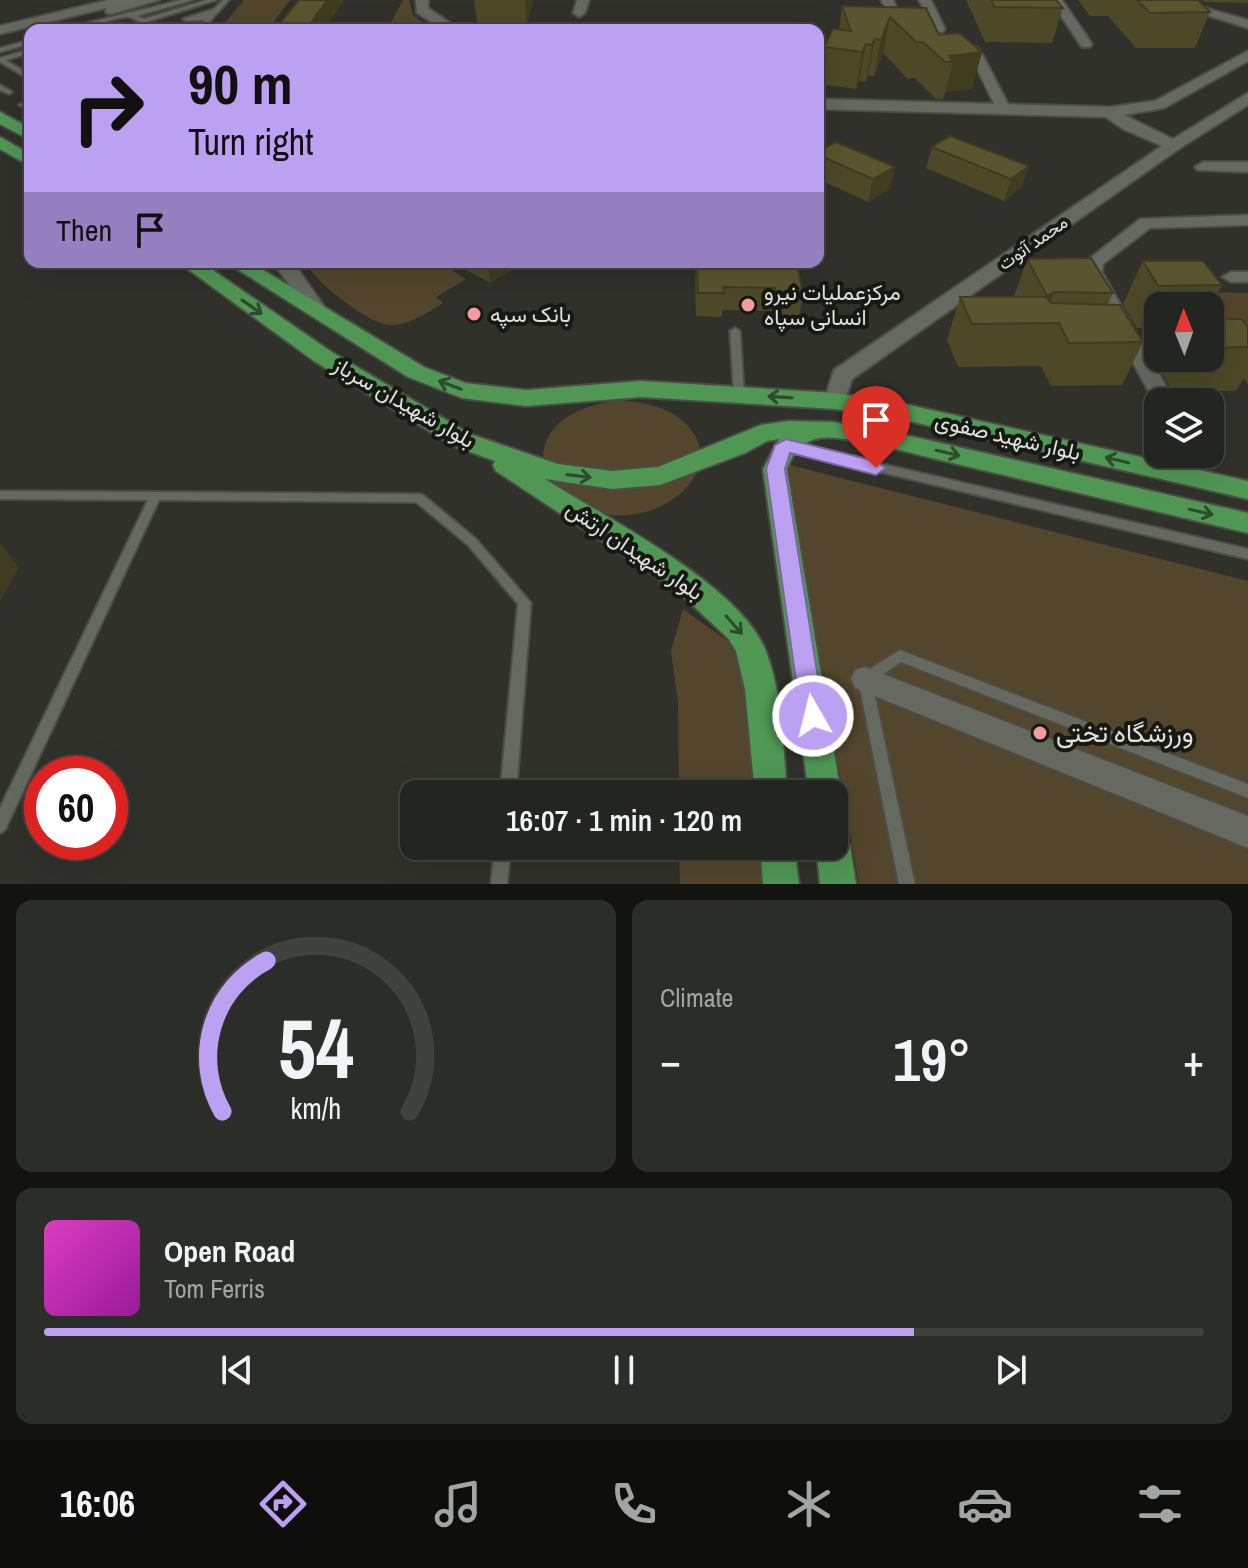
<!DOCTYPE html>
<meta charset="utf-8">
<style>
body{margin:0;font-family:"Archivo Narrow",Vazirmatn,sans-serif;background:#2b2d29;color:#f1f3f6;height:100vh;display:flex;flex-direction:column;font-size:30px;white-space:nowrap}
*{box-sizing:border-box;margin:0}
p{font-size:26px;color:#a3a5a5}
.icon{flex:none;width:44px;height:44px;fill:none;stroke:currentColor;stroke-width:2;stroke-linecap:round;stroke-linejoin:round}
.map{position:relative;height:884px;overflow:hidden}
.side{display:flex;flex-direction:column;gap:16px;padding:16px;background:#131412;flex:1}
.side>*{flex:none}
.hud{position:absolute;left:24px;top:24px;width:800px;height:244px;border-radius:16px;box-shadow:0 8px 32px #0002,0 0 0 2px #40423e;background:#bca0f2;color:#111;overflow:hidden}
.needle{width:52px;rotate:359deg}
.tools{position:absolute;left:1144px;top:292px;display:grid;gap:16px}
.tools a{display:grid;place-items:center;width:80px;height:80px;border-radius:16px;background:#232520;box-shadow:0 8px 32px #0002,0 0 0 2px #40423e;font-size:40px}
.speed{position:absolute;left:24px;top:756px;display:flex;gap:16px;font-size:40px;font-weight:700;text-align:center}
.speed>*{display:grid;place-content:center;width:104px;height:104px;border-radius:50%;background:#232520;box-shadow:0 8px 32px #0002,0 0 0 2px #40423e;line-height:1}
.speed .limit{border:12px solid #d22;background:#fff;color:#111}
.pin{position:absolute;display:grid;place-items:center;width:68px;height:68px;color:#fff;margin:-82px -34px;border-radius:50% 50% 50% 0;rotate:-45deg;box-shadow:0 0 8px #0007}
.pin .icon{rotate:45deg}
.me{position:absolute;width:88px;margin:-44px;rotate:352deg;stroke-linejoin:round;filter:drop-shadow(0 0 6px #0008)}
.turn{display:flex;align-items:center;gap:28px;height:168px;padding:0 32px;font-size:36px}
.turn .icon{width:104px;height:104px;stroke-width:2.5}
.turn b{display:block;font-size:56px;line-height:68px}
.then{display:flex;align-items:center;height:76px;padding:0 32px;background:#0003;gap:16px;font-size:30px}
.big{font-size:60px;font-weight:600;line-height:1.1}
.side .widget{flex:1;display:flex;flex-direction:column;justify-content:center;gap:12px;min-width:0;padding:0 28px;border-radius:16px;background:#2b2d29}
.side .dial{align-items:center;gap:0}
.dial svg{height:208px;overflow:visible;fill:none;stroke:#40423e;stroke-width:7;stroke-linecap:round;text-anchor:middle}
.dial text{fill:#f1f3f6;stroke:none}
.song{display:flex;align-items:center;gap:24px}
.cover{width:96px;height:96px;border-radius:12px;background:linear-gradient(135deg,hsl(310 70% 55%),hsl(300 70% 35%))}
.played{height:8px;border-radius:4px;background:linear-gradient(90deg,#bca0f2 75%,#40423e 75%)}
.keys{display:flex;justify-content:space-around;direction:ltr}
.heat{display:flex;justify-content:space-between;align-items:center;font-size:44px;direction:ltr}
.side .tiles{flex:1;display:grid;gap:16px;grid-template-columns:1fr 1fr}
.widget:last-child{grid-column:span 2}
.trip{position:absolute;left:400px;top:780px;width:448px;height:80px;border-radius:16px;background:#232520;box-shadow:0 8px 32px #0002,0 0 0 2px #40423e;font-weight:600;line-height:80px;text-align:center}
.tab-bar{display:flex;height:128px;justify-content:space-around;align-items:center;background:#0e0f0d;color:#a3a5a5}
.tab-bar .icon{width:56px;height:56px}
.tab-bar .active{color:#bca0f2}
.tab-bar b{font-size:36px;color:#f1f3f6}
.map>svg:first-child{display:block}
.green{fill:#54462c}
.lines{fill:none;stroke-linecap:round;stroke-linejoin:round}
.lane-casing{stroke:#4b4d47;stroke-width:4}
.street-casing{stroke:#4b4d47;stroke-width:4}
.secondary-casing{stroke:#4b4d47;stroke-width:4}
.primary-casing{stroke:#4b4d47;stroke-width:4}
.lane{fill:#666960;fill-rule:evenodd}
.street{fill:#666960;fill-rule:evenodd}
.secondary{fill:#666960;fill-rule:evenodd}
.primary{fill:#509754;fill-rule:evenodd}
.wall{fill:#4d4928}
.shaded-wall{fill:#3f3c20}
.building{fill:#5a552e;stroke:#3f3c20;stroke-width:2}
.oneway{stroke:#2e4b2e}
.route{fill:#bca0f2;stroke:#7a689d;stroke-width:2}
.poi-dot{fill:#f59b9c;stroke:#171915;stroke-width:3}
.labels{text-anchor:middle;stroke-width:8;stroke-linejoin:round;paint-order:stroke}
.far-street-label{font-size:18px;fill:#dfe1dc;stroke:#171915}
.poi-label{font-size:22px;fill:#dfe1dc;stroke:#171915;text-anchor:start}
.street-label{font-size:22px;fill:#dfe1dc;stroke:#171915}
.near-poi-label{font-size:26px;fill:#dfe1dc;stroke:#171915;text-anchor:start}
</style>
<div class="map">
<svg width="1248" height="884" viewBox="0 0 1248 884">
<rect width="100%" height="100%" fill="#2f312a"/>
<path class="green" d="M244,0H290L272,24L225,23Z
M403,0H409L413,15L433,30H387Z
M305,262H429L445,266L466,279L436,297L443,303C426,313 405,329 384,324C363,319 314,281 305,262Z
M1187,292L1248,293V385L1210,327V306Z
M621,400C644,403 667,406 684,422C723,458 686,501 646,512C547,538 487,416 621,400Z
M786,464L1248,581V884H859Z
M683,609L736,647L749,706L756,794H679L678,702L671,651Z
M679,846H760L764,884H680Z"/>
<g class="lines">
<defs>
<path id="lane" d="M182,0H192L137,16L144,19L207,0H216L147,22L150,30H144L141,22C137,21 133,18 129,17C112,16 92,30 76,30L87,23Z
M223,0H229L202,30H196L205,20L186,21L183,19L214,9Z
M30,40V44L0,52V48Z
M30,49V53L6,60L30,75V80L0,62V58Z
M0,85L11,91L12,92L9,94L0,90Z
M30,101V105L23,107L19,105Z
M735,328L740,331L744,395L739,399L734,395L730,331Z
M1131,340H1158V346L1128,345L1126,343Z
M787,442L1248,549V559L783,449L781,446L783,443Z
M0,491L419,494L423,495L476,539L531,603L516,794H500L518,604L468,545L416,502L159,500L5,830L0,833V808L148,500L0,499Z
M900,650L1248,784V798L901,662L872,682L915,884H899L858,679L860,675Z
M495,846H511L507,884H491Z"/>
<path id="street" d="M577,0H589L585,13L579,17L573,13Z
M881,0H893L896,6L886,9Z
M919,0H931L945,29L943,32H935Z
M1050,0H1062L1092,44L1090,47H1082Z
M1158,0H1177L1248,20V28Z
M974,46L980,50L1011,110L1009,113L1004,114L997,110L968,50Z
M1203,162H1248V172L1197,170L1195,167Z
M1248,215V225L1150,228L1103,264L1102,272L1175,402H1158L1157,407L1084,272L1085,262L1140,219Z
M1248,272V282H1231L1222,277L1231,272Z
M865,667L1248,816V848L855,688L851,679L855,670Z"/>
<path id="secondary" d="M108,0H159L111,14L106,13V8L0,34V26Z
M416,0H428V8L460,30H444L417,13Z
M1248,51V61L1164,108L1124,115L1173,139L1248,93V105L1180,148L852,379L843,406H827L824,401L834,370L1162,146L1123,129L1106,117L818,109V99L1110,107L1155,101Z
M273,262H293L328,312L325,316H311Z"/>
<path id="primary" d="M0,112L30,128V140L0,124Z
M0,137L30,154V166L0,149Z
M178,262H201L330,351L470,434L558,464L612,471L658,467L761,425L789,421L833,422L901,434L1248,513V533C1145,509 1043,484 940,460C915,454 842,434 820,438C803,441 793,452 787,469L841,794L834,806V794H809L763,469L779,439L767,441L745,453L660,485L612,489L545,479C605,517 739,585 765,649C783,694 783,747 787,794H755L745,689L736,651L728,638L676,590L496,471L493,465L495,461L454,446L314,361Z
M226,262H250L424,367L465,383L526,390L641,381L835,393L909,405L1248,481V499L909,421L835,409L641,397L526,406L462,398L408,377Z
M834,829L845,834L850,846L856,884H820L816,846H834Z
M760,846H794L799,884H763Z"/>
</defs>
<use href="#lane" class="lane-casing"/>
<use href="#street" class="street-casing"/>
<use href="#secondary" class="secondary-casing"/>
<use href="#primary" class="primary-casing"/>
<use href="#lane" class="lane"/>
<use href="#street" class="street"/>
<use href="#secondary" class="secondary"/>
<use href="#primary" class="primary"/>
</g>
<path class="wall" d="M344,0L324,30H282L280,23Z
M474,0H533L527,24L477,22Z
M966,0H1056L1063,8L1052,43L985,42Z
M1078,0H1198L1210,12L1195,48H1136L1108,16H1090Z
M1202,0H1248V3L1204,2Z
M842,6L926,8L939,35L972,89L945,92L943,99H936L915,78L908,79L883,53L874,76L868,75L866,82L859,81L856,89L819,84L824,47L839,30Z
M932,147L1029,166L1021,188L1004,201L926,168Z
M818,151L890,189L868,202L818,179Z
M1027,259L1113,293L1108,304L1143,342L1122,385L1051,386L1041,366L958,367L947,340L960,297H1014Z
M1143,261L1222,285L1210,307L1158,306V328H1137L1123,304Z
M452,262H526L490,283Z
M696,262L723,267L772,268L773,262L803,295L799,318H772V311L722,310V317L696,316L695,282Z
M1210,319L1248,328V371L1236,391H1172L1156,363L1159,358H1210Z"/>
<path class="shaded-wall" d="M327,0H344L324,30H311L310,24Z
M525,0H533L527,24Z
M890,17L883,53L874,76L881,40Z
M875,39L868,75L866,82L872,45Z
M866,44L859,81L856,89L862,52Z
M982,52L972,89L945,92L953,62L949,56Z
M1029,166L1021,188L1004,201L1011,179Z
M895,167L890,189L868,202L873,179Z
M487,262H526L490,283Z
M1054,292L1042,323H1036L1047,296Z
M0,542L19,568L0,601Z"/>
<path class="building" d="M299,0H327L310,24L280,23Z
M991,0H1056L1063,8L994,7Z
M1137,0H1198L1210,12L1150,13Z
M842,6L926,8L939,35L959,33L982,52L949,56L953,62H945L923,42H916L890,17L881,40L875,39L872,45L866,44L862,52L824,47L833,29L851,31Z
M950,136L1029,166L1011,179L932,147Z
M836,142L895,167L873,179L818,155V151Z
M1091,258L1113,293L1054,292L1047,296L1027,259Z
M1143,261H1203L1222,285L1158,286Z
M697,262H723V267L774,268L773,262H797L803,295L776,294L775,288L723,287L724,293H698Z
M960,297H1046L1051,303L1120,305L1143,342L1069,343L1059,323L972,324Z
M1210,319H1242L1248,328V347L1210,348Z"/>
<defs><path id="oneway-shaft" d="M-6 0H5M1.5-3L5.5 0L1.5 3" fill="none" stroke-width="1.6" stroke-linecap="round" stroke-linejoin="round" transform="scale(2)"/></defs>
<g class="oneway">
<use href="#oneway-shaft" transform="translate(252 307) rotate(35)"/>
<use href="#oneway-shaft" transform="translate(450 385) rotate(-159)"/>
<use href="#oneway-shaft" transform="translate(780 397) rotate(-176)"/>
<use href="#oneway-shaft" transform="translate(948 453) rotate(13)"/>
<use href="#oneway-shaft" transform="translate(1117 460) rotate(-167)"/>
<use href="#oneway-shaft" transform="translate(579 476) rotate(7)"/>
<use href="#oneway-shaft" transform="translate(1201 512) rotate(13)"/>
<use href="#oneway-shaft" transform="translate(734 625) rotate(49)"/>
</g>
<path class="route" d="M786,439L876,461L886,468L876,475L790,453L785,469L824,716L821,724L813,727L804,724L801,716L766,469L775,445Z"/>
<g class="poi-dot">
<circle cx="748" cy="305" r="8"/>
<circle cx="474" cy="314" r="8"/>
<circle cx="1040" cy="733" r="8"/>
</g>
<g class="labels">
<g class="far-street-label">
<text transform="translate(1033 243) rotate(-35)" y="6">محمد آتوت</text>
</g>
<g class="poi-label">
<text x="764" y="300">مرکزعملیات نیرو<tspan x="764" dy="25">انسانی سپاه</tspan></text>
<text x="490" y="322">بانک سپه</text>
</g>
<g class="street-label">
<text transform="translate(404 402) rotate(30)" y="8">بلوار شهیدان سرباز</text>
<text transform="translate(1008 436) rotate(13)" y="8">بلوار شهید صفوی</text>
<text transform="translate(635 550) rotate(34)" y="8">بلوار شهیدان ارتش</text>
</g>
<g class="near-poi-label">
<text x="1056" y="742">ورزشگاه تختی</text>
</g>
</g>
</svg>
<div class="tools">
<a><svg class="needle" viewBox="-14 -14 28 28"><path d="M0-13l5 13h-10z" fill="#e53935"/><path d="M0 13l5-13h-10z" fill="#a3a5a5"/></svg></a>
<a><svg class="icon" aria-label="layers" viewBox="0 0 24 24"><path d="M12 4l9 5-9 5-9-5zM3 14l9 5 9-5"/></svg></a>
</div>
<div class="speed"><div class="limit">60</div></div>
<div class="pin" style="left:876px;top:468px;background:#d93025"><svg class="icon" aria-label="arrive" viewBox="0 0 24 24"><path d="M6 21V4h12l-3 4 3 4H6"/></svg></div>
<svg class="me" style="left:813px;top:716px" viewBox="-20 -20 40 40"><circle r="17" fill="#bca0f2" stroke="#fff" stroke-width="3"/><path d="M0-11L8 9 0 5-8 9z" fill="#fff"/></svg>
<div class="trip">16:07 · 1 min · 120 m</div>
<div class="hud">
<div class="turn"><svg class="icon" aria-label="right" viewBox="0 0 24 24"><path d="M7 20v-9h11M14 6l5 5-5 5"/></svg><div><b>90 m</b>Turn right</div></div>
<div class="then">Then<svg class="icon" aria-label="arrive" viewBox="0 0 24 24"><path d="M6 21V4h12l-3 4 3 4H6"/></svg></div>
</div>
</div>
<section class="side">
<div class="tiles">
<div class="widget dial"><svg viewBox="0 0 100 80">
<path d="M14 69A42 42 0 1 1 86 69"/>
<path d="M14 69A42 42 0 0 1 31 11" stroke="#bca0f2"/>
<text x="50" y="56" font-size="32" font-weight="700">54</text>
<text x="50" y="72" font-size="11">km/h</text>
</svg></div>
<div class="widget"><p>Climate</p>
<div class="heat"><a>−</a><b class="big">19°</b><a>+</a></div>
</div>
<div class="widget">
<div class="song"><i class="cover"></i><div><b>Open Road</b><p>Tom Ferris</p></div></div>
<div class="played"></div>
<div class="keys"><svg class="icon" aria-label="previous" viewBox="0 0 24 24"><path d="M18 5L8 12l10 7zM5 5v14"/></svg><svg class="icon" aria-label="pause" viewBox="0 0 24 24"><path d="M8 5v14M16 5v14"/></svg><svg class="icon" aria-label="next" viewBox="0 0 24 24"><path d="M6 5l10 7-10 7zM19 5v14"/></svg></div>
</div>
</div>
</section>
<nav class="tab-bar">
<b>16:06</b>
<svg class="icon active" aria-label="directions" viewBox="0 0 24 24"><path d="M12 3l9 9-9 9-9-9zM9 14v-3h6M13 9l2 2-2 2"/></svg>
<svg class="icon" aria-label="music" viewBox="0 0 24 24"><path d="M9 18V5l10-2v13"/><circle cx="6" cy="18" r="3"/><circle cx="16" cy="16" r="3"/></svg>
<svg class="icon" aria-label="phone" viewBox="0 0 24 24"><path d="M5 4h4l2 5-3 2q2 4 5 5l2-3 5 2v4C11 20 4 13 5 4z"/></svg>
<svg class="icon" aria-label="climate" viewBox="0 0 24 24"><path d="M12 3v18M4 7l16 10M4 17L20 7"/></svg>
<svg class="icon" aria-label="car" viewBox="0 0 24 24"><path d="M5 17H2v-5l4-1 3-4h7l3 4 3 1v5h-3M9 17h6M6 11h13"/><circle cx="7" cy="17" r="2"/><circle cx="17" cy="17" r="2"/></svg>
<svg class="icon" aria-label="filters" viewBox="0 0 24 24"><path d="M4 7h16M4 17h16"/><circle cx="9" cy="7" r="2"/><circle cx="15" cy="17" r="2"/></svg>
</nav>
